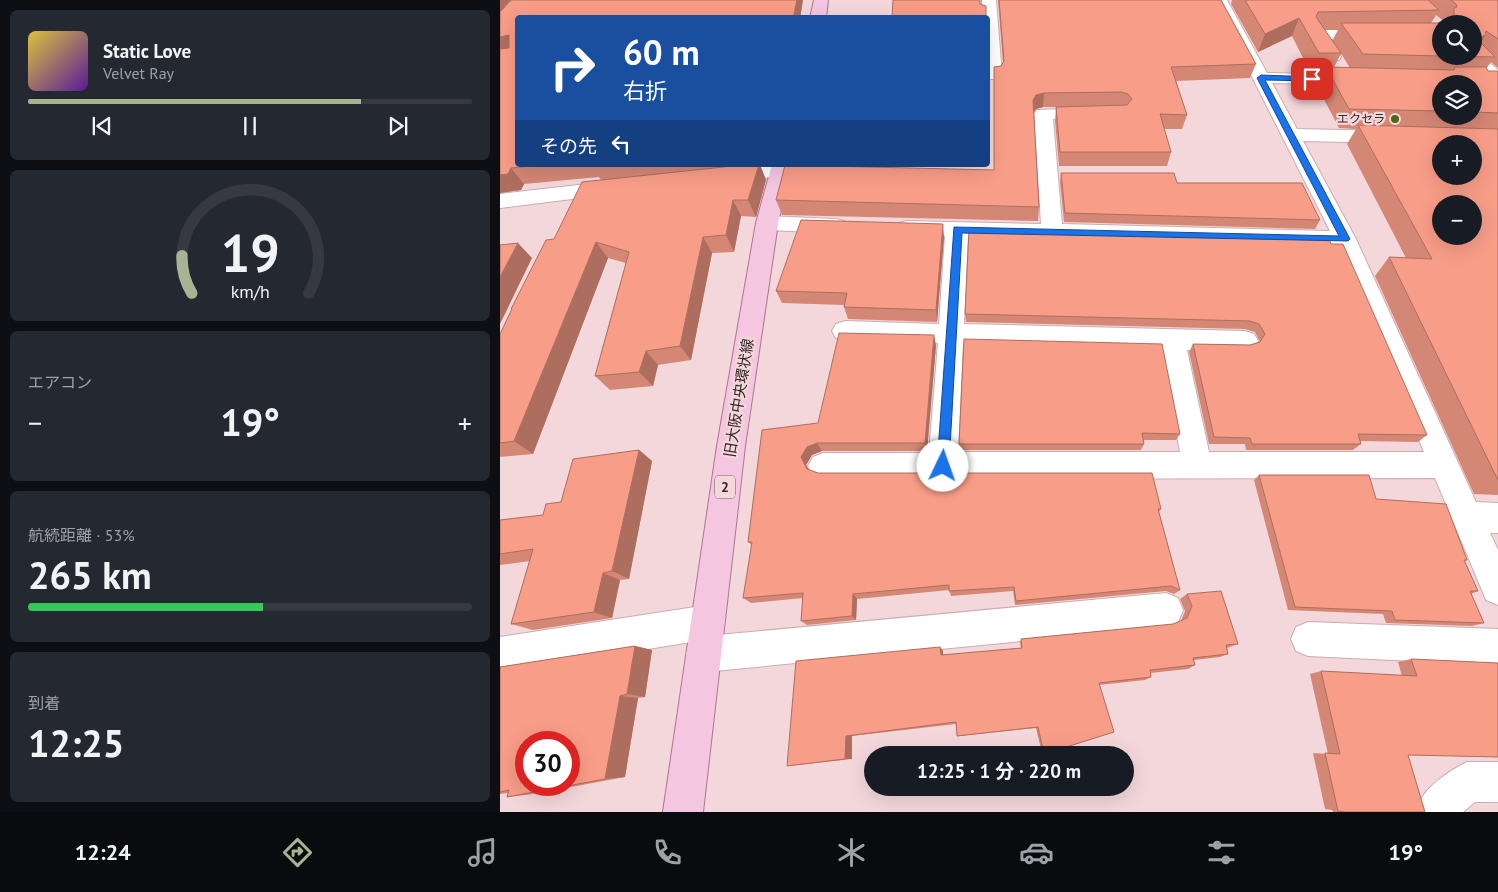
<!DOCTYPE html>
<html lang="ja">
<meta charset="utf-8">
<style>
body{margin:0;font-family:"PT Sans","Noto Sans JP",sans-serif;background:#242831;color:#f1f3f6;height:100vh;display:flex;flex-direction:column;font-size:19px;white-space:nowrap}
*{box-sizing:border-box;margin:0}
p{font-size:16px;color:#9ea1a6}
.icon{flex:none;width:28px;height:28px;fill:none;stroke:currentColor;stroke-width:2;stroke-linecap:round;stroke-linejoin:round}
.map{position:relative;flex:1;overflow:hidden}
.drawer{display:flex;flex-direction:column;gap:10px;padding:10px;background:#0d0f14;width:500px}
.drawer>*{flex:none}
.banner{position:absolute;left:15px;top:15px;width:475px;height:152px;border-radius:5px;box-shadow:0 5px 20px #0002;background:#1a4fa0;color:#fff;overflow:hidden}
.fabs{position:absolute;left:932px;top:15px;display:grid;gap:10px}
.fabs a{display:grid;place-items:center;width:50px;height:50px;border-radius:50%;background:#171b24;box-shadow:0 5px 20px #0002;font-size:25px}
.speed{position:absolute;left:15px;top:731px;display:flex;gap:10px;font-size:25px;font-weight:700;text-align:center}
.speed>*{display:grid;place-content:center;width:65px;height:65px;border-radius:50%;background:#171b24;box-shadow:0 5px 20px #0002;line-height:1}
.speed .limit{border:8px solid #d22;background:#fff;color:#111}
.pin{position:absolute;display:grid;place-items:center;width:42px;height:42px;color:#fff;margin:-21px;border-radius:10px;box-shadow:0 2px 8px #0006}
.me{position:absolute;width:55px;margin:-28px;rotate:3deg;stroke-linejoin:round;filter:drop-shadow(0 0 4px #0008)}
.turn{display:flex;align-items:center;gap:18px;height:105px;padding:0 25px;font-size:22px}
.turn .icon{width:65px;height:65px;stroke-width:2.5}
.turn b{display:block;font-size:35px;line-height:42px}
.then{display:flex;align-items:center;height:48px;padding:0 25px;background:#0003;gap:10px;font-size:19px}
.big{font-size:38px;font-weight:700;line-height:1.1}
.drawer .tile{flex:1;display:flex;flex-direction:column;justify-content:center;gap:8px;min-width:0;padding:0 18px;border-radius:8px;background:#242831}
.drawer .dial{align-items:center;gap:0}
.dial svg{height:130px;overflow:visible;fill:none;stroke:#363941;stroke-width:7;stroke-linecap:round;text-anchor:middle}
.dial text{fill:#f1f3f6;stroke:none}
.song{display:flex;align-items:center;gap:15px}
.cover{width:60px;height:60px;border-radius:8px;background:linear-gradient(135deg,hsl(50 70% 55%),hsl(270 70% 35%))}
.played{height:5px;border-radius:2px;background:linear-gradient(90deg,#a7b493 75%,#363941 75%)}
.keys{display:flex;justify-content:space-around;direction:ltr}
.heat{display:flex;justify-content:space-between;align-items:center;font-size:28px;direction:ltr}
.charge{height:8px;border-radius:4px;background:linear-gradient(90deg,#34c759 53%,#363941 0)}
.trip{position:absolute;left:364px;top:746px;width:270px;height:50px;border-radius:25px;background:#171b24;box-shadow:0 5px 20px #0002;font-weight:700;line-height:50px;text-align:center}
.tabs{display:flex;height:80px;justify-content:space-around;align-items:center;background:#090b0e;color:#9ea1a6}
.tabs .icon{width:35px;height:35px}
.tabs .on{color:#a7b493}
.tabs b{font-size:22px;color:#f1f3f6}
main{display:flex;flex:1;min-height:0}
.map>svg:first-child{display:block}
.lines{fill:none;stroke-linecap:round;stroke-linejoin:round}
.minor-casing{stroke:#c9adb0;stroke-width:2}
.major-casing{stroke:#ab7691;stroke-width:2}
.minor{fill:#fff;fill-rule:evenodd}
.major{fill:#f4c6df;fill-rule:evenodd}
.wall{fill:#d58775;fill-rule:evenodd}
.shaded-wall{fill:#ae6e5f}
.building{fill:#f89d88;stroke:#ae6e5f;fill-rule:evenodd}
.route{fill:#1a73e8;stroke:#114b97}
.poi-dot{fill:#4d681a;stroke:#f4d7da;stroke-width:2}
.labels{text-anchor:middle;stroke-width:4.5;stroke-linejoin:round;paint-order:stroke}
.far-poi-label{font-size:12px;fill:#322728;stroke:#f4d7da;text-anchor:end}
.shield{fill:#f4d7da;stroke:#6c5c5d;stroke-width:1}
.shield-label{font-size:14px;font-weight:bold;fill:#322728}
.street-label{font-size:15px;fill:#322728;stroke:#f4d7da}
</style>
<main>
<section class="drawer">
<div class="tile">
<div class="song"><i class="cover"></i><div><b>Static Love</b><p>Velvet Ray</p></div></div>
<div class="played"></div>
<div class="keys"><svg class="icon" aria-label="previous" viewBox="0 0 24 24"><path d="M18 5L8 12l10 7zM5 5v14"/></svg><svg class="icon" aria-label="pause" viewBox="0 0 24 24"><path d="M8 5v14M16 5v14"/></svg><svg class="icon" aria-label="next" viewBox="0 0 24 24"><path d="M6 5l10 7-10 7zM19 5v14"/></svg></div>
</div>
<div class="tile dial"><svg viewBox="0 0 100 80">
<path d="M14 69A42 42 0 1 1 86 69"/>
<path d="M14 69A42 42 0 0 1 8 46" stroke="#a7b493"/>
<text x="50" y="56" font-size="32" font-weight="700">19</text>
<text x="50" y="72" font-size="11">km/h</text>
</svg></div>
<div class="tile"><p>エアコン</p>
<div class="heat"><a>−</a><b class="big">19°</b><a>+</a></div>
</div>
<div class="tile"><p>航続距離 · 53%</p><b class="big">265 km</b><div class="charge"></div></div>
<div class="tile"><p>到着</p><b class="big">12:25</b></div>
</section>
<div class="map">
<svg width="998" height="812" viewBox="0 0 998 812">
<rect width="100%" height="100%" fill="#f4d7da"/>
<g class="lines">
<defs>
<path id="minor" d="M482,0H496L502,75L499,79H488V18H482Z
M713,0H727L767,73L859,75L865,76L868,80L865,84L859,85L772,83L797,129L889,131L896,133L899,137L896,141L889,143L803,141L856,239L976,502L998,503V533H990L998,550V605L986,600L935,478L323,479L313,475L308,466L313,457L323,453H429L438,343L345,341L336,338L332,331L336,324L345,321L439,324L445,236L407,235L399,233L396,228L399,223L407,221L541,224L534,114L537,110L592,108L598,109L601,113L598,117L553,119L562,224L830,231ZM468,237L837,246L924,452H709L687,350L745,351L754,348L758,341L754,334L745,331L464,324ZM463,344L661,349L680,452H458Z
M818,29L941,30V40L829,39L841,57L839,60H827L810,34L812,31Z
M974,51L978,53L998,70V84L992,83L964,56H974Z
M270,165H286L291,170L288,174L281,176L225,182L218,180L215,176L218,172L225,170Z
M113,181L120,183L123,188L120,193L0,208V194Z
M267,216L336,219L344,221L347,226L344,231L336,233L267,230L259,228L256,223L259,218Z
M666,593L678,598L683,610L678,622L666,627L204,672L192,666L186,654L191,642L0,673V637L208,605L220,610L225,622L218,635Z
M808,622L998,629V665L808,656L796,651L791,639L796,627Z
M967,762H998V802H975L963,812H919C914,793 952,769 967,762Z"/>
<path id="major" d="M314,0H328L326,18H310Z
M272,165H292L278,223L245,446L203,812H163L217,446L256,223Z"/>
</defs>
<use href="#minor" class="minor-casing"/>
<use href="#major" class="major-casing"/>
<use href="#minor" class="minor"/>
<use href="#major" class="major"/>
</g>
<path class="wall" d="M0,0H303L300,18L18,165H260L266,180L256,217L241,216L234,252L212,253L191,360L158,365L153,386L110,390L95,376L126,263L108,258L33,454L0,457V334L12,310L11,309L54,239L101,180L99,177L24,184L21,190L0,193Z
M498,0H721L756,64L750,78L676,81L687,115L682,129H664L671,152L667,166H559L555,121L556,107H543L536,109L534,112L539,207L538,221L282,215L276,200L494,170L501,66L503,63Z
M732,0H998V68L991,62L986,69L988,71H998V495L974,494L875,276L889,257L906,258L847,144L856,129L839,128L817,86L824,72H810L792,36L758,52L731,4ZM936,15L945,22V23H931ZM825,30H838L832,41ZM841,54L842,55L850,68L834,67ZM941,84H974V116H941Z
M561,173L677,183L820,220L815,229L564,222L560,182Z
M444,237L437,322L348,319L344,307V305L282,303L276,291Z
M829,239L927,435L918,442L860,441L861,444L853,450H746L745,444H709L689,352L693,344L750,345L760,342L755,332L745,329L466,322L465,314Z
M464,339L680,434L676,440H643L644,444L641,450H460L459,444Z
M436,345L427,451H322L312,455L306,465L309,470L318,473L661,509L659,512L680,590L674,594L666,591L515,605L513,591L451,596L449,590L357,599L356,620L307,625L301,621L303,598L251,603L243,598L252,545L248,542L318,423Z
M139,450L152,461L129,579L120,580L112,618L33,630L11,624L30,561L0,565V520L43,515L61,502Z
M759,475L876,499L967,560L965,561L978,591L971,594L984,623L972,626L886,623L883,614L788,610L754,480Z
M687,594L738,644L727,648L728,654L720,657L694,660L695,665L688,669L650,673L651,677L645,680L599,685L544,754L542,753L536,728L459,736H457L456,724L352,736V759L287,766L440,647L443,651V655L521,648L520,643L521,639L673,624L681,621L685,611L680,599Z
M135,646L152,650L145,697L138,698L125,777L33,794L7,797L8,793L0,794V667Z
M911,659L998,663L908,755L925,812H833L832,810L825,809L813,753L828,754L810,674L821,671L902,676L898,662Z"/>
<path class="shaded-wall" d="M0,0H16L0,15Z
M297,0H303L300,18H293Z
M799,18L792,36L758,52L765,34Z
M9,35L18,48L0,55V37Z
M985,36L974,52L975,37Z
M544,93L543,107L536,109L532,114L533,100L536,95Z
M259,165H260L266,180L256,217L248,200Z
M11,168L24,184L21,190L0,193V175Z
M233,200L241,216L234,252L226,235Z
M443,224L444,237L437,322L436,310Z
M203,237L212,253L191,360L180,346Z
M96,242L108,258L33,454L14,441Z
M18,243L32,258L0,324V277Z
M434,335L436,345L427,451L425,443Z
M146,351L158,365L153,386L139,372Z
M317,443L322,451L312,455L306,465L312,477L307,469L301,457L307,447Z
M139,450L152,461L129,579L112,571Z
M103,573L120,580L112,618L94,612Z
M353,594L357,599L356,620L352,616Z
M135,646L152,650L145,697L127,694Z
M440,647L443,651V659L441,655Z
M120,696L138,698L125,777L105,779Z
M346,736H352V759H345Z"/>
<path class="building" d="M11,0H297L293,18H18V165H44L11,168L8,174L0,175V49L9,48V35L0,37V12Z
M393,0H480V4L486,6V18H392Z
M499,0H721L756,64L671,67L687,115L660,114L671,152H560L556,107L627,105L632,99L628,94L621,92L544,93L536,95L533,100L539,207L276,200L285,165L494,170V67L501,66L504,61Z
M745,0H928L939,10L818,12L816,17L841,53H819L799,18L765,34Z
M951,0H998V39L986,31L985,36L975,37L995,57L944,56H974V24H941V56L863,54L841,23H954V8L957,7L956,4Z
M826,67L954,70L955,67H986L988,71H998V113L974,112V84H941V111L849,109Z
M858,125L998,129V480L889,257L932,259ZM941,144H974V176H941ZM941,204H974V236H941Z
M242,165H259L248,200H233L226,235L203,237L180,346L146,351L139,372L95,376L129,252L96,242L14,441L0,443V334L12,309H11L46,240L54,239L82,182Z
M561,173H674L677,183H802L820,220L565,213Z
M301,220L443,224L436,310L344,307L347,293L276,291Z
M469,229L829,239L831,244H843L927,435L858,434L861,444H752L750,438L714,437L693,344L750,345L760,342L765,334L759,324L750,321L465,314Z
M18,243L0,277V245Z
M339,333L434,335L425,443H317L307,447L301,457L307,469L318,473H652L661,509H658L680,590L671,586L516,601L514,587L449,591V585L353,594L352,616L301,621L303,593L243,598L252,542H248L262,430L318,423Z
M464,339L662,344L680,434L642,433L644,444H459Z
M139,450L112,571L103,573L94,612L11,624L33,549L0,554V520L43,515L46,504L61,502L73,459Z
M759,475H869L876,499L946,504L967,560H964L978,591H970L984,623L895,620L892,611L795,607Z
M721,591L738,644L726,645L728,654L693,658L695,665L650,670L651,677L599,683L614,732L544,754L538,727L457,736L456,722L346,736L345,759L287,766L296,661L440,647L441,655L522,648L521,639L673,624L687,618L692,606L687,594Z
M135,646L127,694L120,696L105,779L7,797L9,790L0,792V667ZM26,742H69V785H26Z
M911,659L998,663V757L908,755L925,812H845L838,811L825,753L840,754L821,671L917,676Z"/>
<path class="route" d="M761,75L812,77L816,79L812,81L765,80L850,239L848,241L462,233L449,466L447,470L443,471L439,470L437,466L454,227L839,236L757,78Z"/>
<circle class="poi-dot" cx="895" cy="119" r="5"/>
<g class="labels">
<g class="far-poi-label">
<text x="885" y="123">エクセラ</text>
</g>
<rect class="shield" x="215" y="475.5" width="20" height="23" rx="4"/>
<g class="shield-label">
<text x="225" y="492">2</text>
</g>
<g class="street-label">
<text transform="translate(239 398) rotate(-81)" y="5">旧大阪中央環状線</text>
</g>
</g>
</svg>
<div class="fabs">
<a><svg class="icon" aria-label="search" viewBox="0 0 24 24"><circle cx="10" cy="10" r="6"/><path d="M15 15l6 6"/></svg></a>
<a><svg class="icon" aria-label="layers" viewBox="0 0 24 24"><path d="M12 4l9 5-9 5-9-5zM3 14l9 5 9-5"/></svg></a>
<a>+</a>
<a>−</a>
</div>
<div class="speed"><div class="limit">30</div></div>
<div class="pin" style="left:812px;top:79px;background:#d93025"><svg class="icon" aria-label="arrive" viewBox="0 0 24 24"><path d="M6 21V4h12l-3 4 3 4H6"/></svg></div>
<svg class="me" style="left:443px;top:466px" viewBox="-20 -20 40 40"><circle r="19" fill="#fff"/><path d="M0-13L10 11 0 6-10 11z" fill="#1a73e8"/></svg>
<div class="trip">12:25 · 1 分 · 220 m</div>
<div class="banner">
<div class="turn"><svg class="icon" aria-label="right" viewBox="0 0 24 24"><path d="M7 20v-9h11M14 6l5 5-5 5"/></svg><div><b>60 m</b>右折</div></div>
<div class="then">その先<svg class="icon" aria-label="left" viewBox="0 0 24 24"><path d="M17 20v-9H6M10 6l-5 5 5 5"/></svg></div>
</div>
</div>
</main>
<nav class="tabs">
<b>12:24</b>
<svg class="icon on" aria-label="directions" viewBox="0 0 24 24"><path d="M12 3l9 9-9 9-9-9zM9 14v-3h6M13 9l2 2-2 2"/></svg>
<svg class="icon" aria-label="music" viewBox="0 0 24 24"><path d="M9 18V5l10-2v13"/><circle cx="6" cy="18" r="3"/><circle cx="16" cy="16" r="3"/></svg>
<svg class="icon" aria-label="phone" viewBox="0 0 24 24"><path d="M5 4h4l2 5-3 2q2 4 5 5l2-3 5 2v4C11 20 4 13 5 4z"/></svg>
<svg class="icon" aria-label="climate" viewBox="0 0 24 24"><path d="M12 3v18M4 7l16 10M4 17L20 7"/></svg>
<svg class="icon" aria-label="car" viewBox="0 0 24 24"><path d="M5 17H2v-5l4-1 3-4h7l3 4 3 1v5h-3M9 17h6M6 11h13"/><circle cx="7" cy="17" r="2"/><circle cx="17" cy="17" r="2"/></svg>
<svg class="icon" aria-label="filters" viewBox="0 0 24 24"><path d="M4 7h16M4 17h16"/><circle cx="9" cy="7" r="2"/><circle cx="15" cy="17" r="2"/></svg>
<b>19°</b>
</nav>
